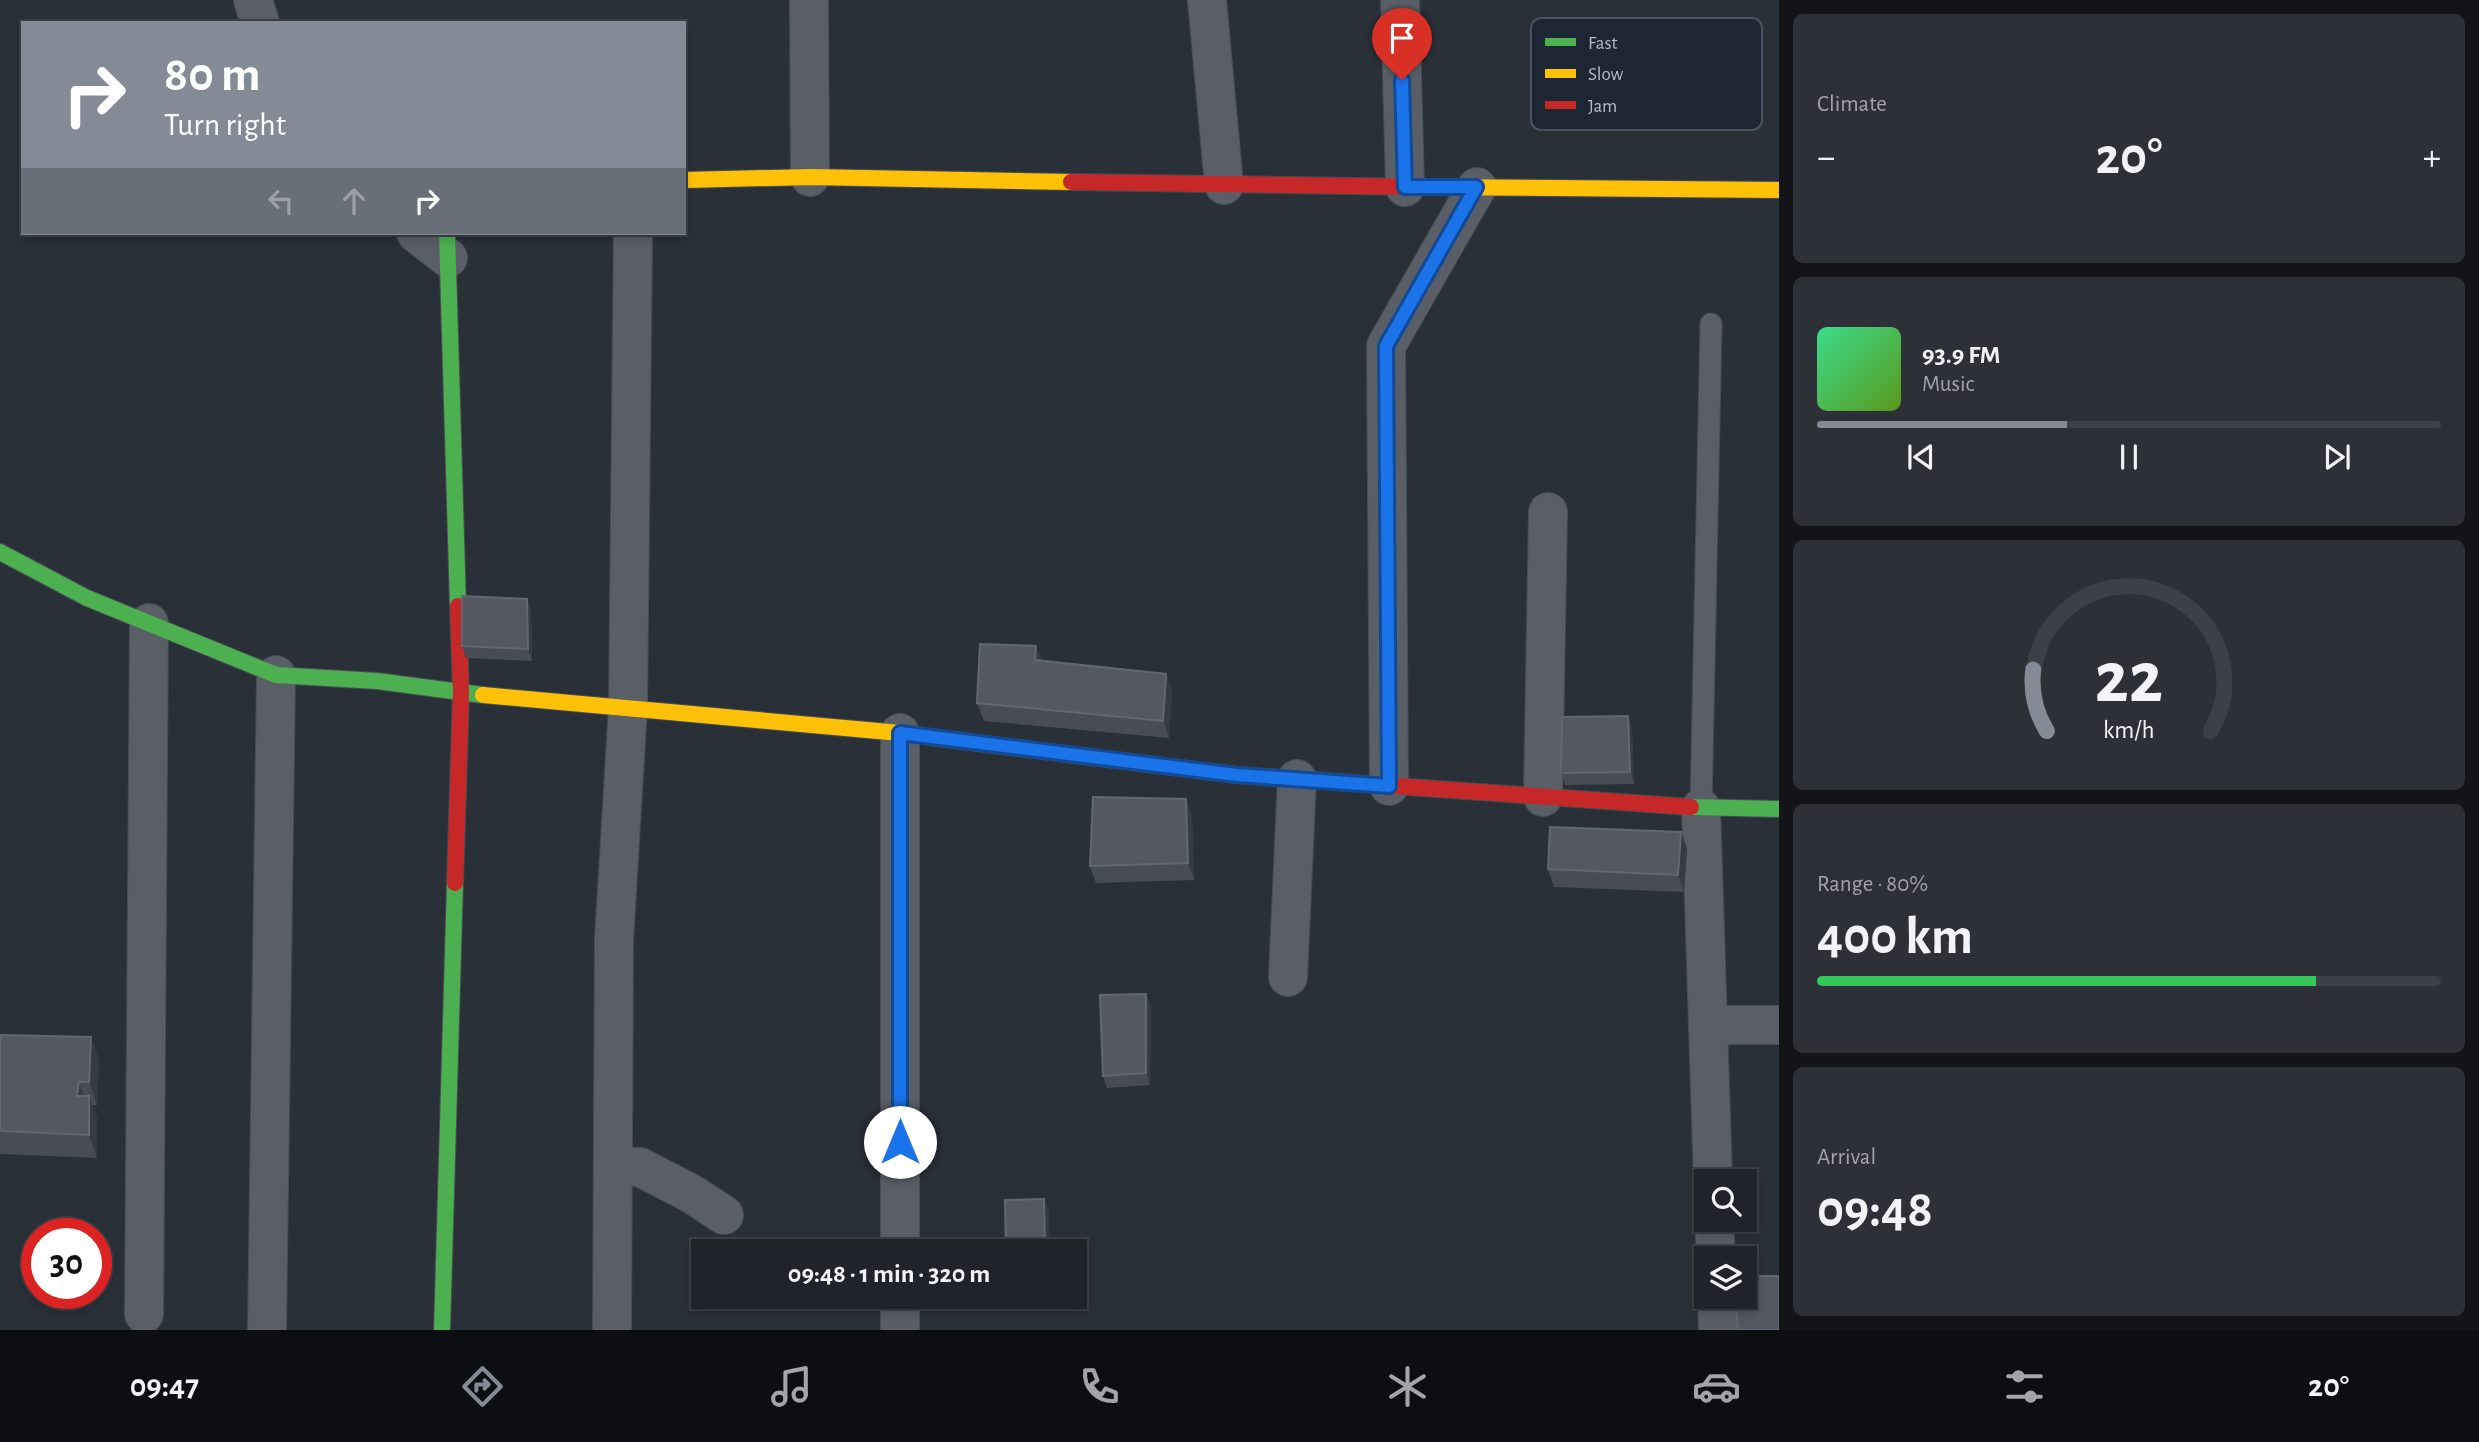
<!DOCTYPE html>
<meta charset="utf-8">
<style>
body{margin:0;font-family:"Alegreya Sans",sans-serif;background:#2d3036;color:#f1f3f6;height:100vh;display:flex;flex-direction:column;font-size:26px;white-space:nowrap}
*{box-sizing:border-box;margin:0}
p{font-size:23px;color:#a2a4a8}
.icon{flex:none;width:38px;height:38px;fill:none;stroke:currentColor;stroke-width:2;stroke-linecap:round;stroke-linejoin:round}
.map{position:relative;flex:1;overflow:hidden}
.panel{display:flex;flex-direction:column;gap:14px;padding:14px;background:#121417;width:700px}
.panel>*{flex:none}
.banner{position:absolute;left:21px;top:21px;width:665px;height:214px;border-radius:0px;box-shadow:0 4px 10px #0003,0 0 0 2px #3d4147;background:#848b96;color:#fff;overflow:hidden}
.controls{position:absolute;left:1694px;top:1169px;display:grid;gap:14px}
.controls a{display:grid;place-items:center;width:63px;height:63px;border-radius:0px;background:#20242a;box-shadow:0 4px 10px #0003,0 0 0 2px #3d4147;font-size:35px}
.speed{position:absolute;left:21px;top:1218px;display:flex;gap:14px;font-size:35px;font-weight:700;text-align:center}
.speed>*{display:grid;place-content:center;width:91px;height:91px;border-radius:50%;background:#20242a;box-shadow:0 4px 10px #0003,0 0 0 2px #3d4147;line-height:1}
.speed .limit{border:10px solid #d22;background:#fff;color:#111}
.pin{position:absolute;display:grid;place-items:center;width:60px;height:60px;color:#fff;margin:-72px -30px;border-radius:50% 50% 50% 0;rotate:-45deg;box-shadow:0 0 7px #0007}
.pin .icon{rotate:45deg}
.me{position:absolute;width:77px;margin:-38px;rotate:0deg;stroke-linejoin:round;filter:drop-shadow(0 0 5px #0008)}
.turn{display:flex;align-items:center;gap:24px;height:147px;padding:0 28px;font-size:32px}
.turn .icon{width:91px;height:91px;stroke-width:2.5}
.turn b{display:block;font-size:49px;line-height:60px}
.lanes{display:flex;align-items:center;height:66px;padding:0 28px;background:#0003;justify-content:center;gap:35px;direction:ltr}
.lanes .off{opacity:.35}
.big{font-size:52px;font-weight:700;line-height:1.1}
.panel .card{flex:1;display:flex;flex-direction:column;justify-content:center;gap:10px;min-width:0;padding:0 24px;border-radius:10px;background:#2d3036}
.panel .dial{align-items:center;gap:0}
.dial svg{height:182px;overflow:visible;fill:none;stroke:#3d4147;stroke-width:7;stroke-linecap:round;text-anchor:middle}
.dial text{fill:#f1f3f6;stroke:none}
.song{display:flex;align-items:center;gap:21px}
.cover{width:84px;height:84px;border-radius:10px;background:linear-gradient(135deg,hsl(150 70% 55%),hsl(90 70% 35%))}
.played{height:7px;border-radius:4px;background:linear-gradient(90deg,#848b96 40%,#3d4147 40%)}
.keys{display:flex;justify-content:space-around;direction:ltr}
.heat{display:flex;justify-content:space-between;align-items:center;font-size:38px;direction:ltr}
.charge{height:10px;border-radius:5px;background:linear-gradient(90deg,#34c759 80%,#3d4147 0)}
.trip{position:absolute;left:691px;top:1239px;width:396px;height:70px;border-radius:0px;background:#20242a;box-shadow:0 4px 10px #0003,0 0 0 2px #3d4147;font-weight:700;line-height:70px;text-align:center}
.tabs{display:flex;height:112px;justify-content:space-around;align-items:center;background:#0d0e11;color:#a2a4a8}
.tabs .icon{width:49px;height:49px}
.tabs .active{color:#848b96}
.tabs b{font-size:32px;color:#f1f3f6}
main{display:flex;flex:1;min-height:0}
.map>svg:first-child{display:block}
.lines{fill:none;stroke-linecap:round;stroke-linejoin:round}
.lane-casing{stroke:#484c55;stroke-width:23}
.street-casing{stroke:#484c55;stroke-width:40}
.fast-casing{stroke:#484c55;stroke-width:18}
.slow-casing{stroke:#484c55;stroke-width:18}
.jam-casing{stroke:#484c55;stroke-width:18}
.lane{stroke:#5a5e66;stroke-width:21}
.street{stroke:#5a5e66;stroke-width:38}
.fast{stroke:#4caf50;stroke-width:16}
.slow{stroke:#ffc107;stroke-width:16}
.jam{stroke:#c62828;stroke-width:16}
.wall{fill:#474c55}
.shaded-wall{fill:#373c44}
.building{fill:#535861;stroke:#626872;stroke-width:2}
.route-casing{stroke:#114b97;stroke-width:18}
.route{stroke:#1a73e8;stroke-width:12}
.key{fill:#1d2633;stroke:#4a5360;stroke-width:2}
.key-label{font-size:19px;fill:#b4bcc9}
</style>
<main>
<div class="map">
<svg width="1779" height="1330" viewBox="0 0 1779 1330">
<rect width="100%" height="100%" fill="#2a3038"/>
<g class="lines">
<defs>
<path id="lane" d="M1701,808L1711,324"/>
<path id="street" d="M253,0L260,23
M809,0L810,177
M1207,0L1224,185
M1400,0L1405,187
M416,233L448,258
M900,733V1251
M1389,786L1386,346L1477,187
M1543,797L1548,512
M1701,808L1713,1181
M1288,977L1297,779
M1708,1025H1779
M613,1166L640,1167L692,1194L724,1215
M1714,1220L1716,1258
M900,1297V1330
M1717,1297L1718,1330
M144,1314L149,623
M267,1330L276,675
M612,1330L614,940L628,707L633,233"/>
<path id="fast" d="M447,233L458,606
M0,552L87,598L276,675L377,681L483,695
M977,743L1237,775L1309,780
M1691,807L1779,809
M442,1330L455,883"/>
<path id="slow" d="M684,180L810,177L1071,182
M1424,187L1779,190
M483,695L900,733L977,743"/>
<path id="jam" d="M1071,182L1424,187
M1309,780L1691,807
M455,883L461,693L458,606"/>
</defs>
<use href="#lane" class="lane-casing"/>
<use href="#street" class="street-casing"/>
<use href="#fast" class="fast-casing"/>
<use href="#slow" class="slow-casing"/>
<use href="#jam" class="jam-casing"/>
<use href="#lane" class="lane"/>
<use href="#street" class="street"/>
<use href="#fast" class="fast"/>
<use href="#slow" class="slow"/>
<use href="#jam" class="jam"/>
</g>
<path class="wall" d="M527,599L531,611L532,661L466,658L462,646Z
M1036,646L1042,661L1166,674L1172,691L1169,738L984,721L977,703Z
M1632,728L1634,784L1565,785L1561,773Z
M1192,817L1194,880L1096,883L1090,866Z
M1681,832L1687,849L1684,892L1554,887L1548,869Z
M1151,1006L1150,1085L1107,1088L1103,1076Z
M0,1035L99,1060L97,1105H92L97,1119V1158L0,1154Z"/>
<path class="shaded-wall" d="M527,599L531,611L532,661L528,649Z
M1036,646L1043,664L1035,660Z
M1166,674L1172,691L1169,738L1163,721Z
M1628,716L1632,728L1634,784L1630,772Z
M1186,799L1192,817L1194,880L1188,863Z
M1681,832L1687,849L1684,892L1678,875Z
M1146,994L1151,1006L1150,1085L1146,1073Z
M91,1037L99,1060L97,1105L89,1082Z
M79,1082L87,1105L77,1096Z
M89,1096L97,1119V1158L89,1135Z
M1044,1199L1049,1211V1251H1045Z"/>
<path class="building" d="M462,596L527,599L528,649L462,646Z
M980,644L1036,646L1035,660L1166,674L1163,721L977,703Z
M1628,716L1630,772L1561,773L1562,717Z
M1093,797L1186,799L1188,863L1090,866Z
M1550,827L1681,832L1678,875L1548,869Z
M1146,994V1073L1103,1076L1100,995Z
M0,1035L91,1037L89,1082H79L77,1096H89V1135L0,1131Z
M1044,1199L1045,1251H1006L1005,1200Z
M1745,1276H1779V1330H1738L1735,1297H1745Z"/>
<g class="lines">
<defs>
<path id="route" d="M900,1142V733L1237,775L1389,786L1386,346L1476,187H1405L1402,80"/>
</defs>
<use href="#route" class="route-casing"/>
<use href="#route" class="route"/>
</g>
<rect x="1531" y="18" width="231" height="112" rx="10" class="key"/>
<rect x="1545" y="38" width="31" height="8" fill="#4caf50"/>
<rect x="1545" y="69" width="31" height="9" fill="#ffc107"/>
<rect x="1545" y="101" width="31" height="8" fill="#c62828"/>
<g class="key-label">
<text x="1588" y="49">Fast</text>
<text x="1588" y="80">Slow</text>
<text x="1588" y="112">Jam</text>
</g>
</svg>
<div class="controls">
<a><svg class="icon" aria-label="search" viewBox="0 0 24 24"><circle cx="10" cy="10" r="6"/><path d="M15 15l6 6"/></svg></a>
<a><svg class="icon" aria-label="layers" viewBox="0 0 24 24"><path d="M12 4l9 5-9 5-9-5zM3 14l9 5 9-5"/></svg></a>
</div>
<div class="speed"><div class="limit">30</div></div>
<div class="pin" style="left:1402px;top:80px;background:#d93025"><svg class="icon" aria-label="arrive" viewBox="0 0 24 24"><path d="M6 21V4h12l-3 4 3 4H6"/></svg></div>
<svg class="me" style="left:900px;top:1142px" viewBox="-20 -20 40 40"><circle r="19" fill="#fff"/><path d="M0-13L10 11 0 6-10 11z" fill="#1a73e8"/></svg>
<div class="trip">09:48 · 1 min · 320 m</div>
<div class="banner">
<div class="turn"><svg class="icon" aria-label="right" viewBox="0 0 24 24"><path d="M7 20v-9h11M14 6l5 5-5 5"/></svg><div><b>80 m</b>Turn right</div></div>
<div class="lanes"><svg class="icon off" aria-label="left" viewBox="0 0 24 24"><path d="M17 20v-9H6M10 6l-5 5 5 5"/></svg><svg class="icon off" aria-label="ahead" viewBox="0 0 24 24"><path d="M12 20V5M6 11l6-6 6 6"/></svg><svg class="icon" aria-label="right" viewBox="0 0 24 24"><path d="M7 20v-9h11M14 6l5 5-5 5"/></svg></div>
</div>
</div>
<section class="panel">
<div class="card"><p>Climate</p>
<div class="heat"><a>−</a><b class="big">20°</b><a>+</a></div>
</div>
<div class="card">
<div class="song"><i class="cover"></i><div><b>93.9 FM</b><p>Music</p></div></div>
<div class="played"></div>
<div class="keys"><svg class="icon" aria-label="previous" viewBox="0 0 24 24"><path d="M18 5L8 12l10 7zM5 5v14"/></svg><svg class="icon" aria-label="pause" viewBox="0 0 24 24"><path d="M8 5v14M16 5v14"/></svg><svg class="icon" aria-label="next" viewBox="0 0 24 24"><path d="M6 5l10 7-10 7zM19 5v14"/></svg></div>
</div>
<div class="card dial"><svg viewBox="0 0 100 80">
<path d="M14 69A42 42 0 1 1 86 69"/>
<path d="M14 69A42 42 0 0 1 8 42" stroke="#848b96"/>
<text x="50" y="56" font-size="32" font-weight="700">22</text>
<text x="50" y="72" font-size="11">km/h</text>
</svg></div>
<div class="card"><p>Range · 80%</p><b class="big">400 km</b><div class="charge"></div></div>
<div class="card"><p>Arrival</p><b class="big">09:48</b></div>
</section>
</main>
<nav class="tabs">
<b>09:47</b>
<svg class="icon active" aria-label="directions" viewBox="0 0 24 24"><path d="M12 3l9 9-9 9-9-9zM9 14v-3h6M13 9l2 2-2 2"/></svg>
<svg class="icon" aria-label="music" viewBox="0 0 24 24"><path d="M9 18V5l10-2v13"/><circle cx="6" cy="18" r="3"/><circle cx="16" cy="16" r="3"/></svg>
<svg class="icon" aria-label="phone" viewBox="0 0 24 24"><path d="M5 4h4l2 5-3 2q2 4 5 5l2-3 5 2v4C11 20 4 13 5 4z"/></svg>
<svg class="icon" aria-label="climate" viewBox="0 0 24 24"><path d="M12 3v18M4 7l16 10M4 17L20 7"/></svg>
<svg class="icon" aria-label="car" viewBox="0 0 24 24"><path d="M5 17H2v-5l4-1 3-4h7l3 4 3 1v5h-3M9 17h6M6 11h13"/><circle cx="7" cy="17" r="2"/><circle cx="17" cy="17" r="2"/></svg>
<svg class="icon" aria-label="filters" viewBox="0 0 24 24"><path d="M4 7h16M4 17h16"/><circle cx="9" cy="7" r="2"/><circle cx="15" cy="17" r="2"/></svg>
<b>20°</b>
</nav>
